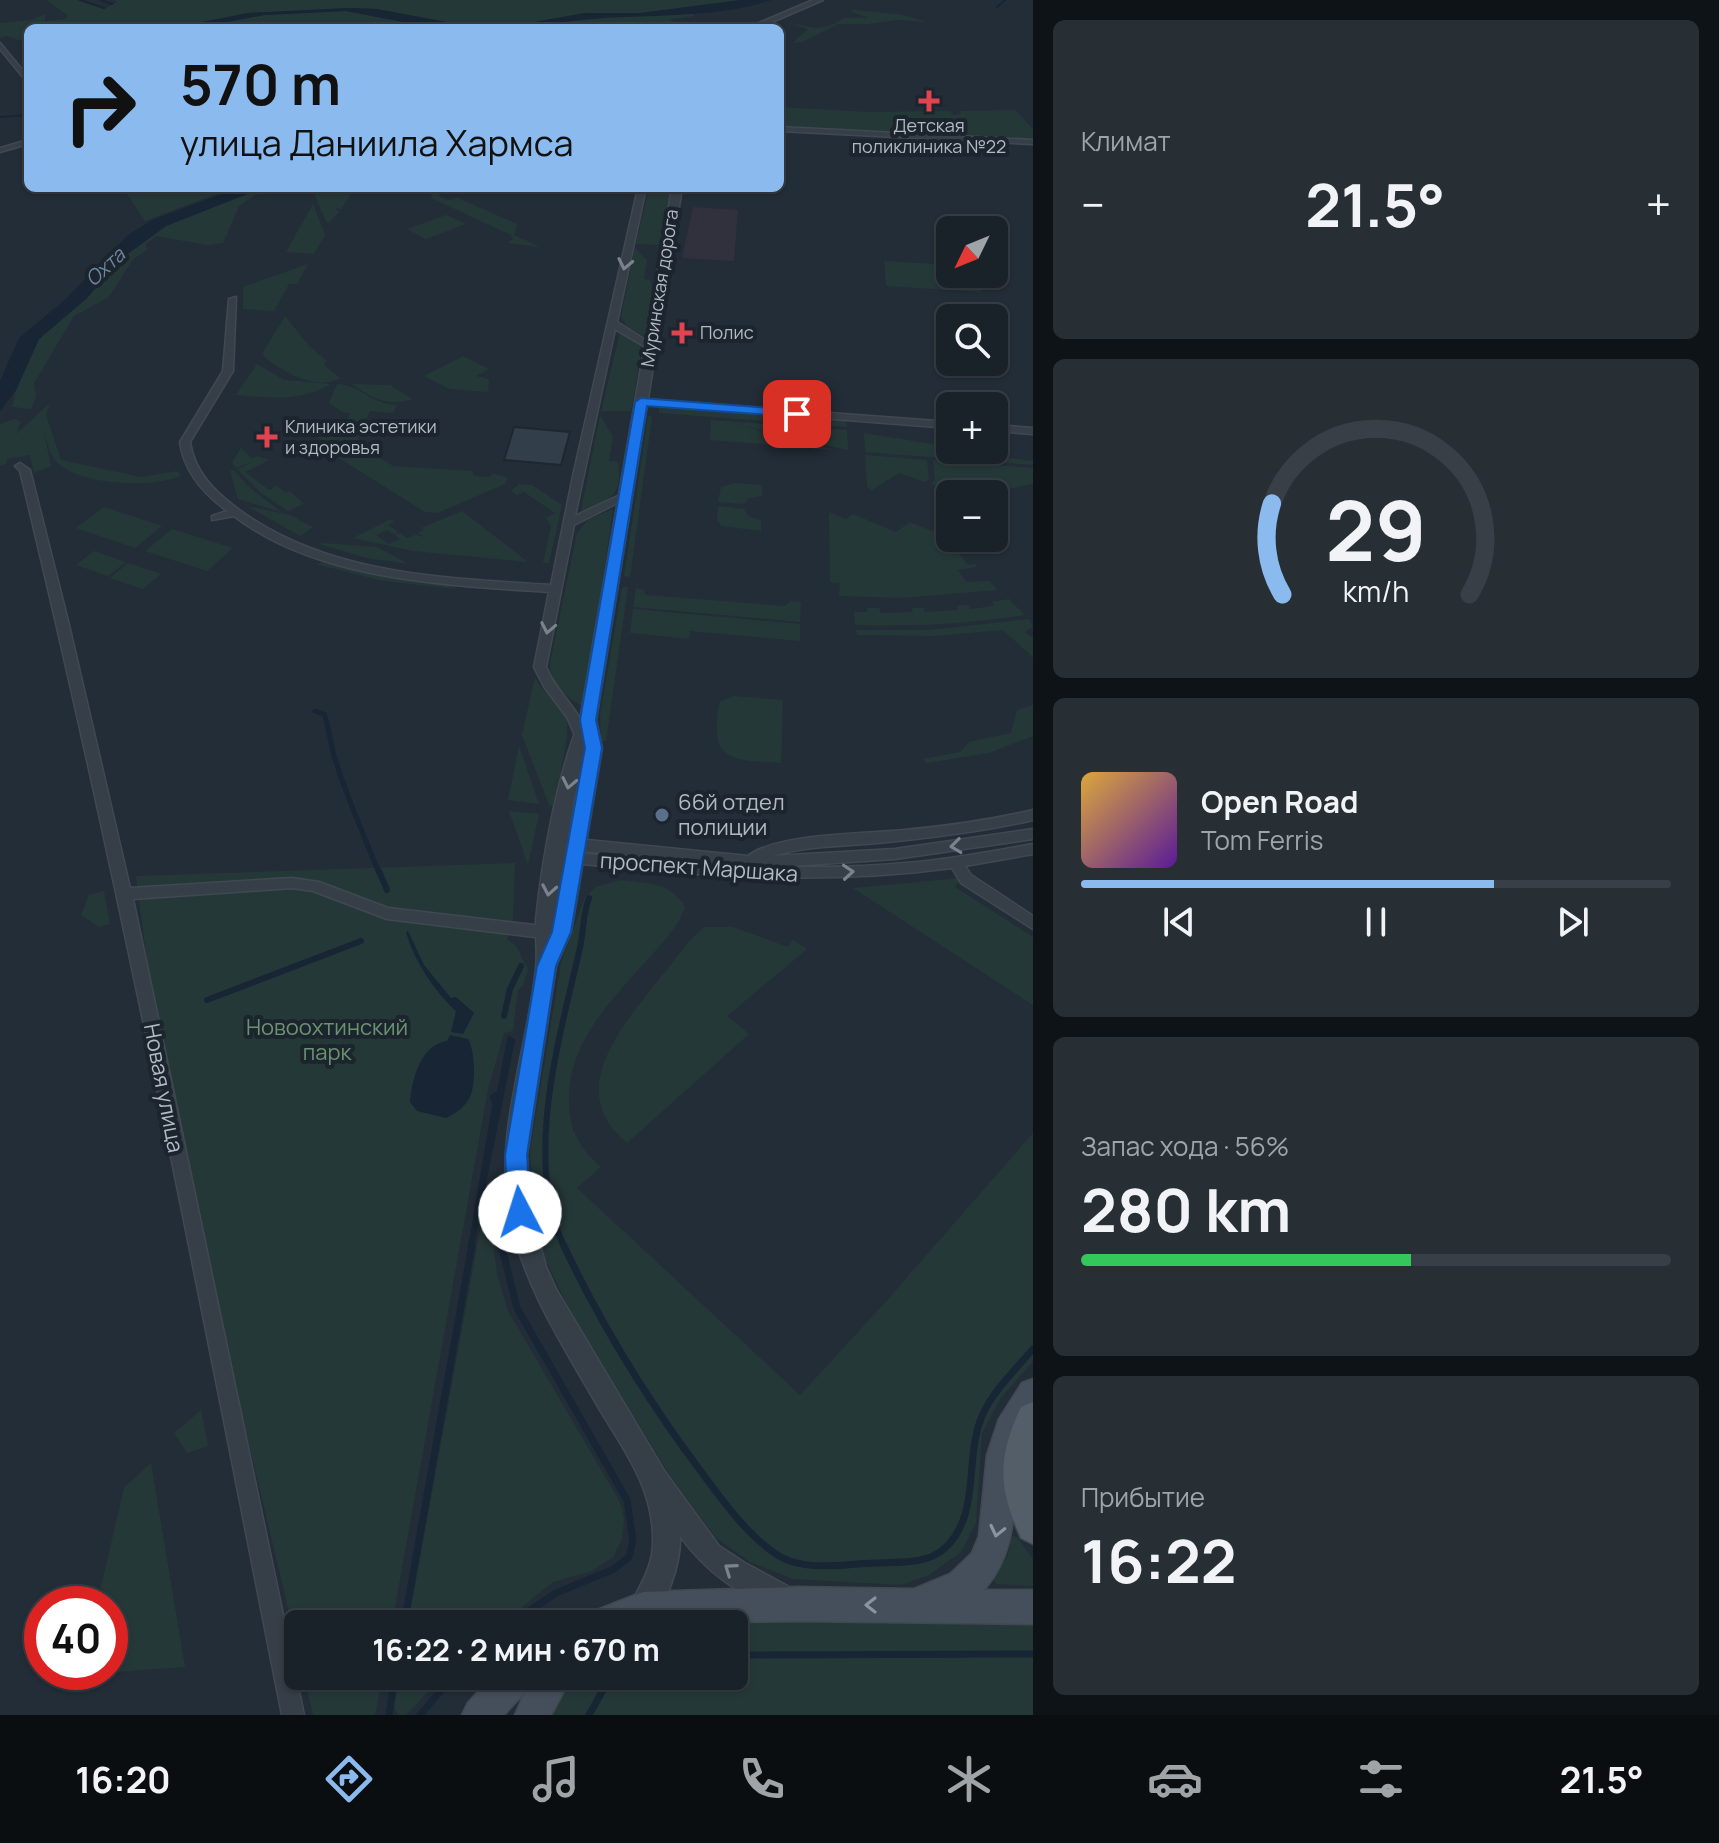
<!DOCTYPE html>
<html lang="ru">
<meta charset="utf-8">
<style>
body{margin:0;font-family:Manrope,sans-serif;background:#272f35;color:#f1f3f6;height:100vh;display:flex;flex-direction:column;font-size:30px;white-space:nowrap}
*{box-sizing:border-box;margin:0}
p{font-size:26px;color:#9fa4a8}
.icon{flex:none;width:44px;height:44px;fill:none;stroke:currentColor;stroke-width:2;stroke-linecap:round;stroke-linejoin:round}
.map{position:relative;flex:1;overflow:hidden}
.details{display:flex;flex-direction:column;gap:20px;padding:20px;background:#0e1317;width:686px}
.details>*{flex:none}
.banner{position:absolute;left:24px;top:24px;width:760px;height:168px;border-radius:12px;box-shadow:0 2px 6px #0004,0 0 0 2px #383f46;background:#8bbaef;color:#111;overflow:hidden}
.needle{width:52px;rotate:227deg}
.buttons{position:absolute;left:936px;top:216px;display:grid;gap:16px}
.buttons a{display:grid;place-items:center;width:72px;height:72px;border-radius:12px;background:#1a2229;box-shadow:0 2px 6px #0004,0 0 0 2px #383f46;font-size:40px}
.speed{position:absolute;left:24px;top:1586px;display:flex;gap:16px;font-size:40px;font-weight:700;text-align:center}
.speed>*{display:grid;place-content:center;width:104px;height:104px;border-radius:50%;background:#1a2229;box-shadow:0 2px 6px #0004,0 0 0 2px #383f46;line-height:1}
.speed .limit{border:12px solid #d22;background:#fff;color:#111}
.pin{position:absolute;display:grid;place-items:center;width:68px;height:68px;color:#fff;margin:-34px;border-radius:16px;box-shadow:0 4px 12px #0006}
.me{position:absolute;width:88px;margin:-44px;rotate:355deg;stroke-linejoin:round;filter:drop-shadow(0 0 6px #0008)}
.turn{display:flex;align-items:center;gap:28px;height:168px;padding:0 24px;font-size:36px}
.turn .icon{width:104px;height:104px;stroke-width:2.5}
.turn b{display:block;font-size:56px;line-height:68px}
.big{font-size:60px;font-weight:700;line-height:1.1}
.details .widget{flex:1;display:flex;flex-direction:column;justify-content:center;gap:12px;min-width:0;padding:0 28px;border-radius:12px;background:#272f35}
.details .dial{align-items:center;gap:0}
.dial svg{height:208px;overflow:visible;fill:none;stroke:#383f46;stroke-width:7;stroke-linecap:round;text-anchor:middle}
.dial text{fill:#f1f3f6;stroke:none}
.song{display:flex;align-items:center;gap:24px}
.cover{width:96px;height:96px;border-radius:12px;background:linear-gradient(135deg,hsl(40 70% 55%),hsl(270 70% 35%))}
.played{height:8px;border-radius:4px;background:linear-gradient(90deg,#8bbaef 70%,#383f46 70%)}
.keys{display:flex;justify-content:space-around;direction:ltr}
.heat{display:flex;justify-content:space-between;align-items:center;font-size:44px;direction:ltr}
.charge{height:12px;border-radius:6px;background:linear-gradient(90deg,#34c759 56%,#383f46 0)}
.trip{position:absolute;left:284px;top:1610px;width:464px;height:80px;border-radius:12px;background:#1a2229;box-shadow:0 2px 6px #0004,0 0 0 2px #383f46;font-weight:700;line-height:80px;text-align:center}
.tab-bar{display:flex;height:128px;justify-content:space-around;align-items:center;background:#0a0e10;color:#9fa4a8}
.tab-bar .icon{width:56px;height:56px}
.tab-bar .on{color:#8bbaef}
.tab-bar b{font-size:36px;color:#f1f3f6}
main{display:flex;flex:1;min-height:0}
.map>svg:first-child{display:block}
.medical{fill:#31313d}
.green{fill:#253838}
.water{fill:#172534}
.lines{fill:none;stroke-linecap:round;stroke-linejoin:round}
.stream-far3{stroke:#172534;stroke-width:2}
.stream-far2{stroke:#172534;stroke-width:5}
.stream-far1{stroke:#172534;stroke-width:6}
.stream{stroke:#172534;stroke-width:7}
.building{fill:#323f4b;stroke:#1e262f;stroke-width:2}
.minor-casing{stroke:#404851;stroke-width:3}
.tertiary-casing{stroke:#404851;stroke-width:3}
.secondary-casing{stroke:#404851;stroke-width:3}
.primary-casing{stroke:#404851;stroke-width:3}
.minor{fill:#363f48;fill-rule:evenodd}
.tertiary{fill:#363f48;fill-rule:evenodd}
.secondary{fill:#454f5b;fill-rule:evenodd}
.primary{fill:#545e68;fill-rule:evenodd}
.oneway{stroke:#7a838c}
.oneway2{stroke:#8b959f}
.route{fill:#1a73e8;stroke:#114b97;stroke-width:2}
.health-dot{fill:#e0444e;stroke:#1c242d;stroke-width:3}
.service-dot{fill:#5c6f8a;stroke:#1c242d;stroke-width:3}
.labels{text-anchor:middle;stroke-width:8;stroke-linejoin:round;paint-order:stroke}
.far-poi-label{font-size:18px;fill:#b1bac4;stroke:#1c242d;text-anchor:start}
.far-street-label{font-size:18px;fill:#b1bac4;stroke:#1c242d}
.far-water-label{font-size:20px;font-style:italic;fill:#6c87a1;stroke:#1c242d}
.poi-label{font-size:22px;fill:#b1bac4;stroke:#1c242d;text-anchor:start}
.street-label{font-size:22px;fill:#b1bac4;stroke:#1c242d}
.park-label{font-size:22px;fill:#6a9370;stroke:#1c242d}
</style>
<main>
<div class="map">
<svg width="1033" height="1715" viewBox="0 0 1033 1715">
<rect width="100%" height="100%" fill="#232d37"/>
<path class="medical" d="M693,207L738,210L734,261L682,258Z"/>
<path class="green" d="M47,0H77L105,9L117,2L114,0H741L641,13H585L501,28L459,26L377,9L348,8L248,13L172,28H28V43L7,36L0,38V23L31,20L45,14V21L66,19L67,15Z
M855,10L903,15L927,22L897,20L868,24H838L802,42L793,43L808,29L789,23L817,28L832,25L844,18H868L850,11Z
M346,11L435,28H195L264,15Z
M691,12L695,16L670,19L681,27L676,28H537C588,15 640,19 691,12Z
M780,107L867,112L950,111L953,115L961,114L959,111L1015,110L1033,129V141L1009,139L1008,137L1005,139L780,128Z
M114,188H232L145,221L127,194Z
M262,188H295V192L255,195L239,206L223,243L207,245L156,236L146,244L147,250L133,259L109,297L74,316L34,383L36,396L31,409L12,407L16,390L39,339L87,298L118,261L166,226Z
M312,188H355L341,209L335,208L339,212L329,223L326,222Z
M649,188H672L661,245L636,244Z
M442,192L439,196L448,200L458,198L517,224L514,235L540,247L508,243L513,239L511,235L431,198L432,193Z
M313,204L325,235L314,254L286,252Z
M446,215L466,224L426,239L407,229Z
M635,248L647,260L644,279L650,280L654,290L645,337L627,326L621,317Z
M934,253L950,254V274H978L982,292L886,286L884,261L935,264Z
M308,264L297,284H289L274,311L243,309V287Z
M285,316L310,347L326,360L324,365L340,378C316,392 283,371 264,357L263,352Z
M620,332L635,341L642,349L631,411H601Z
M463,356L489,369L476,376L489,379L488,392L450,389L424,376Z
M257,364L284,380L331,384C300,402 271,398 236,395Z
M337,384C358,384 373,405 397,405L393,413L370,411L356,443L393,466L472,471L474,476L490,477L493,473L507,478L505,484L437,513L425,512L323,448L331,442L323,441L312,434H341L344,419H348L350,413L342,412L329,403Z
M352,384L390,385L412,399C388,407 371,398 352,384Z
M50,403L46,415L61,460L141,477L177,471L181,476C151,488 79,486 56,461C49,453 47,441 44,432L51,466L34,473L30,455L7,459V463L0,466V424L15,419L21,422L16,434Z
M659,407L846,421L847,427L659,413Z
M600,415L613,437L609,461L618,462C623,497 610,499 581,511Z
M648,416L652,417L630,577L624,576Z
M711,420L847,430L848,450L726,422L835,450L710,440Z
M864,433L950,447V450L1033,461V465L865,452Z
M241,448L252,458L257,456L269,460L245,472L269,490L277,486L286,493L290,491L304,504L288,511L261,493L237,469L255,461L236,468L232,462Z
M865,455L927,460L929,479L925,482L899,473L872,490L867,487Z
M933,460L1033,468V484L982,494L975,488L978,494H950V497L944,490L931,484L935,480Z
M234,470L247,485L281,512L238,499L230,471Z
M734,483L762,485V496L749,498L744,504L718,502L721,487Z
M519,484L532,485L562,505L549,563H543L551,526L546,518L555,513L524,492L517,495L511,491Z
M247,506L290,515L313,527L300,536Z
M718,506L744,509L748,516L761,520V531L721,526L717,519Z
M104,507L162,526L135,548L76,528Z
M613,509L584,705L582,706C565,696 549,684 550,663L577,533L588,520Z
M462,511L528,562L413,551L353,538L391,519L394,522L388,525L398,532L394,534L387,530L376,535L389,544L400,539L395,535L400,533L407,538L415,535L425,537L417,533L424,530L421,528Z
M829,512L846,519L853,514L896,532L910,522L932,531L942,526L950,533V538H955L966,548L956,550L968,565L976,564V567L958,570L966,582L990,581L997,590L903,598L839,596L840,583L830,582Z
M172,529L233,548L207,571L145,551Z
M323,543L377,547L408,564L367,558L319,544Z
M94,551L126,562L108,576L76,565Z
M327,561L450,583L457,589L383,581L316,564Z
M128,563L161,574L143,589L110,578Z
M622,587H628L606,741H601L600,715Z
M636,588L644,590L645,595L785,606L790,601L801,602L800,622L633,607Z
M1009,599L1025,615C968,624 913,627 855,625L854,612H867V608H879L881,613L913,612L912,608H923L925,612L958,610L957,606L968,605L971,609L994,606L992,602Z
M633,609L800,624V641L690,631L689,639L630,633Z
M1029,619L1033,627L1024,632L1033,638V657L1003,630L935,636L857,635L856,630H930Z
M535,677C542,693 559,702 566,717C572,732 556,788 553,806L549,805L522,735Z
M733,696L783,700L781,763C753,760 715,766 717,728C717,719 717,711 720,702Z
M1033,705V736L989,753L927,763L922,759L960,752L969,742L1011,733L1017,710Z
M519,746L539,804L508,800Z
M509,811L539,814L528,865Z
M515,863L513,919L507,939L516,946L528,970L523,985L518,990L513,1031L504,1033L488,1089L392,1624H298V1650L162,1078L136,876Z
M961,878L955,887L1033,937V1005L853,888Z
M620,880C645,883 672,882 685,907C678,927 664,941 650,957C615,996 569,1040 569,1098C569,1129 577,1146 601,1167L577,1188L800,1395L882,1306L1033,1133V1361L1000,1399L982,1433L976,1523L961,1552L929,1575L901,1585L793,1579L750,1562L716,1538L669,1474L569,1309L541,1250L533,1215L530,1150L561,963L585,897L596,887Z
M104,891L110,924L99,927L81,915L89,895Z
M705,927H733L788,947L793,940L807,949L727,1016L749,1034L627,1143C563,1091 623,1025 660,978C674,962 688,939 705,927Z
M483,1214L491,1228L497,1274L508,1311L620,1502L624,1519L622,1539L613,1557L592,1571L553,1582L500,1624H408Z
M201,1410L208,1446L187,1453L174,1433Z
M151,1463L185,1667L39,1677L44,1672H110V1604H97L124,1488Z
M1012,1536L1017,1537L1033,1559V1586L997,1584L993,1580L1008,1555Z
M689,1621L1033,1625V1715H550L556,1695L571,1676H734V1624H674Z
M304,1676H383L375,1715H313Z
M399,1676H443L406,1715H398L394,1707Z"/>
<path class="water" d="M741,0H771C716,19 645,14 587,19C558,22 531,28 501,28L585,13H641Z
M348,8L377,9L479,28H435L346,11L264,15L195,28H172L248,13Z
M238,188H262L166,226L118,261L87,298L39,339L16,390L0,411V381L19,338L68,297L128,235L154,219Z
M408,931L424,965L451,998L456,997L474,1013L463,1034L451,1032L456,1011C435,992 414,961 406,932Z
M450,1035L468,1039C475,1051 476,1083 470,1097C465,1107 456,1113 446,1118L417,1111L410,1102C412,1078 421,1045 447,1041Z
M508,1035L515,1040L485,1189L490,1209L481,1211L475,1225L473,1218L492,1106L490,1096L497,1091Z"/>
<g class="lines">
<path class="stream-far3" d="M80,0L104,8
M101,0L112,4
M997,7L1005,0
M0,117L28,115"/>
<path class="stream-far2" d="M315,711L324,714C330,729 330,746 336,762C348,800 364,836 379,873"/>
<path class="stream-far1" d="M379,871L387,890
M207,1000L361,941
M504,1016L510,989L521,966
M485,1205L490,1209L501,1246
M471,1246L476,1220
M564,1246C523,1160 559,1040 579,952C584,934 582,916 589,898"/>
<path class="stream" d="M501,1244L517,1308L627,1500L633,1540L629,1557L614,1569L556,1593L509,1624
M563,1244C602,1327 650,1404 705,1477C726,1505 749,1537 779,1556C807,1572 845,1564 875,1563C897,1562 927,1565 945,1548C981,1515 964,1458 982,1416C993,1391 1015,1370 1033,1349
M404,1624L472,1244
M734,1655L1033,1654
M389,1715L395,1676
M420,1715L453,1676
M589,1715L607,1683L616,1676"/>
</g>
<path class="building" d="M514,427L570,432L561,465L504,460Z"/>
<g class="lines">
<defs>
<path id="minor" d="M0,43L28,77V83L0,49Z
M780,127L1033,140V144L780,131Z
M28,140V144L0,152V148Z
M638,188H646L617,322L655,346L647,348L615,329L575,516L622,494H630L631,496L574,525L546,667C556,692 579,708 587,735L581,739L576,738L567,717L545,688L534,667L549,592C447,585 318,581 234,516L212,520V516L227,511C204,494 184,472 180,442L223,371L229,299L236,297L233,371L190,442C194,470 212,489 234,506C323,575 442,578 551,585L573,476Z
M641,399L950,422V428L638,404V400Z
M994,425L1033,428V434L994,431Z
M20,463L30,470L69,625L130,888L292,878L319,882L388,908L543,926L548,928L550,932L548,936L543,938L387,919L313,891L292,888L133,899L304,1715H282C200,1299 120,883 20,471L15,466Z
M1033,810V820C982,832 930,838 878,843C842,846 807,846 772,856L895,849L1033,829V839L895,859L791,866H747L571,850L577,853C690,865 804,873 918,862C957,858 995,851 1033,844V854L965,866L971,875L1033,916V929L961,883L952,868C826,885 700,877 574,863L560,857L558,853L563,849V842L577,839L748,856C777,833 866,834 905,830C948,826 991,820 1033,810Z"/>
<path id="tertiary" d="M813,0H823L758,28H747Z
M672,188H682L596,720L602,748L571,932L556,966L527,1155L531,1212L546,1267L557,1291L665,1472L719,1546L745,1563L791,1588L795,1598L791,1608L781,1612C737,1593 708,1574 680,1536C681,1560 667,1613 643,1623L633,1619L629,1609C639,1586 653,1568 653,1542C654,1490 626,1453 600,1410C564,1347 523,1286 509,1214C494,1136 528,1047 536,968C538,953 535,936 536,920C542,860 557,776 580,720ZM586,749L556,914L574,798Z"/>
<path id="secondary" d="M1033,1379C1033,1391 1033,1405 1033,1417C1031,1429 1021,1439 1019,1452C1010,1504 1022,1545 984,1590H1033V1624L799,1621L587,1624L592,1612L643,1592L799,1587L914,1589L950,1574L972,1553L979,1536L987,1455L999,1419L1022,1383Z
M492,1676H533L532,1678L572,1676L551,1715H515L525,1692L504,1715H462L468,1703Z"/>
<path id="primary" d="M1033,1402V1544L1021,1538C998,1488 997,1458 1021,1407Z"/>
</defs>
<use href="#minor" class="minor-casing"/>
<use href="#tertiary" class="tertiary-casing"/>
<use href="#secondary" class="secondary-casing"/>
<use href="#primary" class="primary-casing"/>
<use href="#minor" class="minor"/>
<use href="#tertiary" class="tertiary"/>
<use href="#secondary" class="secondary"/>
<use href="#primary" class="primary"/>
</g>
<defs><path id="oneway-chevron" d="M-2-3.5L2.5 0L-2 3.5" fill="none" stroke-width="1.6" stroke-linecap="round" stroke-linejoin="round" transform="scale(2)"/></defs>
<g class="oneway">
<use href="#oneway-chevron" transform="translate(625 264) rotate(102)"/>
<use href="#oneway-chevron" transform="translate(548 628) rotate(101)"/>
<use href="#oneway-chevron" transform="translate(569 783) rotate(102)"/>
<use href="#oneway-chevron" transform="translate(956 846) rotate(173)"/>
<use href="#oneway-chevron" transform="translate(848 872) rotate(-4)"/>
<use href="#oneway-chevron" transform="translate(549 890) rotate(100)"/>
<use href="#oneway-chevron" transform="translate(730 1569) rotate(-145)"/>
</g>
<g class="oneway2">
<use href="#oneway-chevron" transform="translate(997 1531) rotate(103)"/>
<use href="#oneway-chevron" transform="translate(871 1605) rotate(-180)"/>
</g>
<path class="route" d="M641,398L797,410L803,414L797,417L647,406L596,720L602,748L571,932L556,966L527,1155L531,1212L528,1220L520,1223L512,1220L508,1212L505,1155L537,966L552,932L585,748L580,720L635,402Z"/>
<g class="health-dot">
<path d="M925 89h8v8h8v8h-8v8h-8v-8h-8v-8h8z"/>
<path d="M678 321h8v8h8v8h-8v8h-8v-8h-8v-8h8z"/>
<path d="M263 425h8v8h8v8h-8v8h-8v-8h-8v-8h8z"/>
</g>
<circle class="service-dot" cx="662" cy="815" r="8"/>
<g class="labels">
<g class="far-poi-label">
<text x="929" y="132" text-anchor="middle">Детская<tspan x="929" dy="21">поликлиника №22</tspan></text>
<text x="700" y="339">Полис</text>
<text x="285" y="433">Клиника эстетики<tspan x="285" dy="21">и здоровья</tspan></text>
</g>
<g class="far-street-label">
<text transform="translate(660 288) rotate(-81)" y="6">Муринская дорога</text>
</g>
<g class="far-water-label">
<text transform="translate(105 267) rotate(-43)" y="7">Охта</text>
</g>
<g class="poi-label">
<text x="678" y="810">66й отдел<tspan x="678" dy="25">полиции</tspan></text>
</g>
<g class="street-label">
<text transform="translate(699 867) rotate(4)" y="8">проспект Маршака</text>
<text transform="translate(164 1088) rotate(79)" y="8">Новая улица</text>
</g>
<g class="park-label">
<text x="327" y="1035">Новоохтинский<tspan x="327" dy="25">парк</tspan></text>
</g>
</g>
</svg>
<div class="buttons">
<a><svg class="needle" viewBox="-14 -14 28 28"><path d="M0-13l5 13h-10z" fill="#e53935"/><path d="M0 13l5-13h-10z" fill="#9fa4a8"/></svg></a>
<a><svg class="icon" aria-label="search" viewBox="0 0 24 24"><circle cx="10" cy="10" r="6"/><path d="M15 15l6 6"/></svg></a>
<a>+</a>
<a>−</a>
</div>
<div class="speed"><div class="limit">40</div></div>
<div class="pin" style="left:797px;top:414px;background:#d93025"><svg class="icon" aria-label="arrive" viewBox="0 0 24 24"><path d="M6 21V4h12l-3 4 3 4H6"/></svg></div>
<svg class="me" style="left:520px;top:1212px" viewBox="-20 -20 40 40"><circle r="19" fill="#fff"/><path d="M0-13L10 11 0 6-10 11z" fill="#1a73e8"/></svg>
<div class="trip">16:22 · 2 мин · 670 m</div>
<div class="banner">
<div class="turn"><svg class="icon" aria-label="right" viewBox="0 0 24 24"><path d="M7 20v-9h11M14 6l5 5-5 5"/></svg><div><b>570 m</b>улица Даниила Хармса</div></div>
</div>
</div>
<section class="details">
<div class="widget"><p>Климат</p>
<div class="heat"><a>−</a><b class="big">21.5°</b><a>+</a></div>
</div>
<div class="widget dial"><svg viewBox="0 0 100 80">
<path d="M14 69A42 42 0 1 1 86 69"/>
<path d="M14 69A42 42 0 0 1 10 34" stroke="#8bbaef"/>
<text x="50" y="56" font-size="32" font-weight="700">29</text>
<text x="50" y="72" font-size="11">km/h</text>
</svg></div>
<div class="widget">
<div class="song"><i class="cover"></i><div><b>Open Road</b><p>Tom Ferris</p></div></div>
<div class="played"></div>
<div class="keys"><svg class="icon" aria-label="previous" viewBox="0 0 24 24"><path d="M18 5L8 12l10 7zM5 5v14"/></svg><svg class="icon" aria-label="pause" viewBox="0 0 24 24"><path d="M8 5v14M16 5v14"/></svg><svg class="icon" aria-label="next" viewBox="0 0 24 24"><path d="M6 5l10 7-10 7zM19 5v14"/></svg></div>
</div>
<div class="widget"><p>Запас хода · 56%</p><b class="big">280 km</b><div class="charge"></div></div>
<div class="widget"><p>Прибытие</p><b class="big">16:22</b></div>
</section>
</main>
<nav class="tab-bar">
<b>16:20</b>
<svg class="icon on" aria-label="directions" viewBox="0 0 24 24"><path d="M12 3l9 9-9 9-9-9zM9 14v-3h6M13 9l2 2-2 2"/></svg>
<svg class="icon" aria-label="music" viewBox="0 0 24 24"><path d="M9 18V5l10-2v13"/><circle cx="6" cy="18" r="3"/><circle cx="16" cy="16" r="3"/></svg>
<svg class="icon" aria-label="phone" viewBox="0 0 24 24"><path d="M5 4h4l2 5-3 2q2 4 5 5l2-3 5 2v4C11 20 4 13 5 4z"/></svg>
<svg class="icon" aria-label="climate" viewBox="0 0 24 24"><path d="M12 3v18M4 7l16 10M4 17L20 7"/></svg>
<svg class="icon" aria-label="car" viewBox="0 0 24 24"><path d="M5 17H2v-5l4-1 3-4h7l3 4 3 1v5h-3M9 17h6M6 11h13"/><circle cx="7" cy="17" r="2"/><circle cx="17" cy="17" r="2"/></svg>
<svg class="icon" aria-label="filters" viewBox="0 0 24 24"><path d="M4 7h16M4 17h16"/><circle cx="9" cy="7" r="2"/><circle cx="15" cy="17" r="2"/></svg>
<b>21.5°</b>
</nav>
